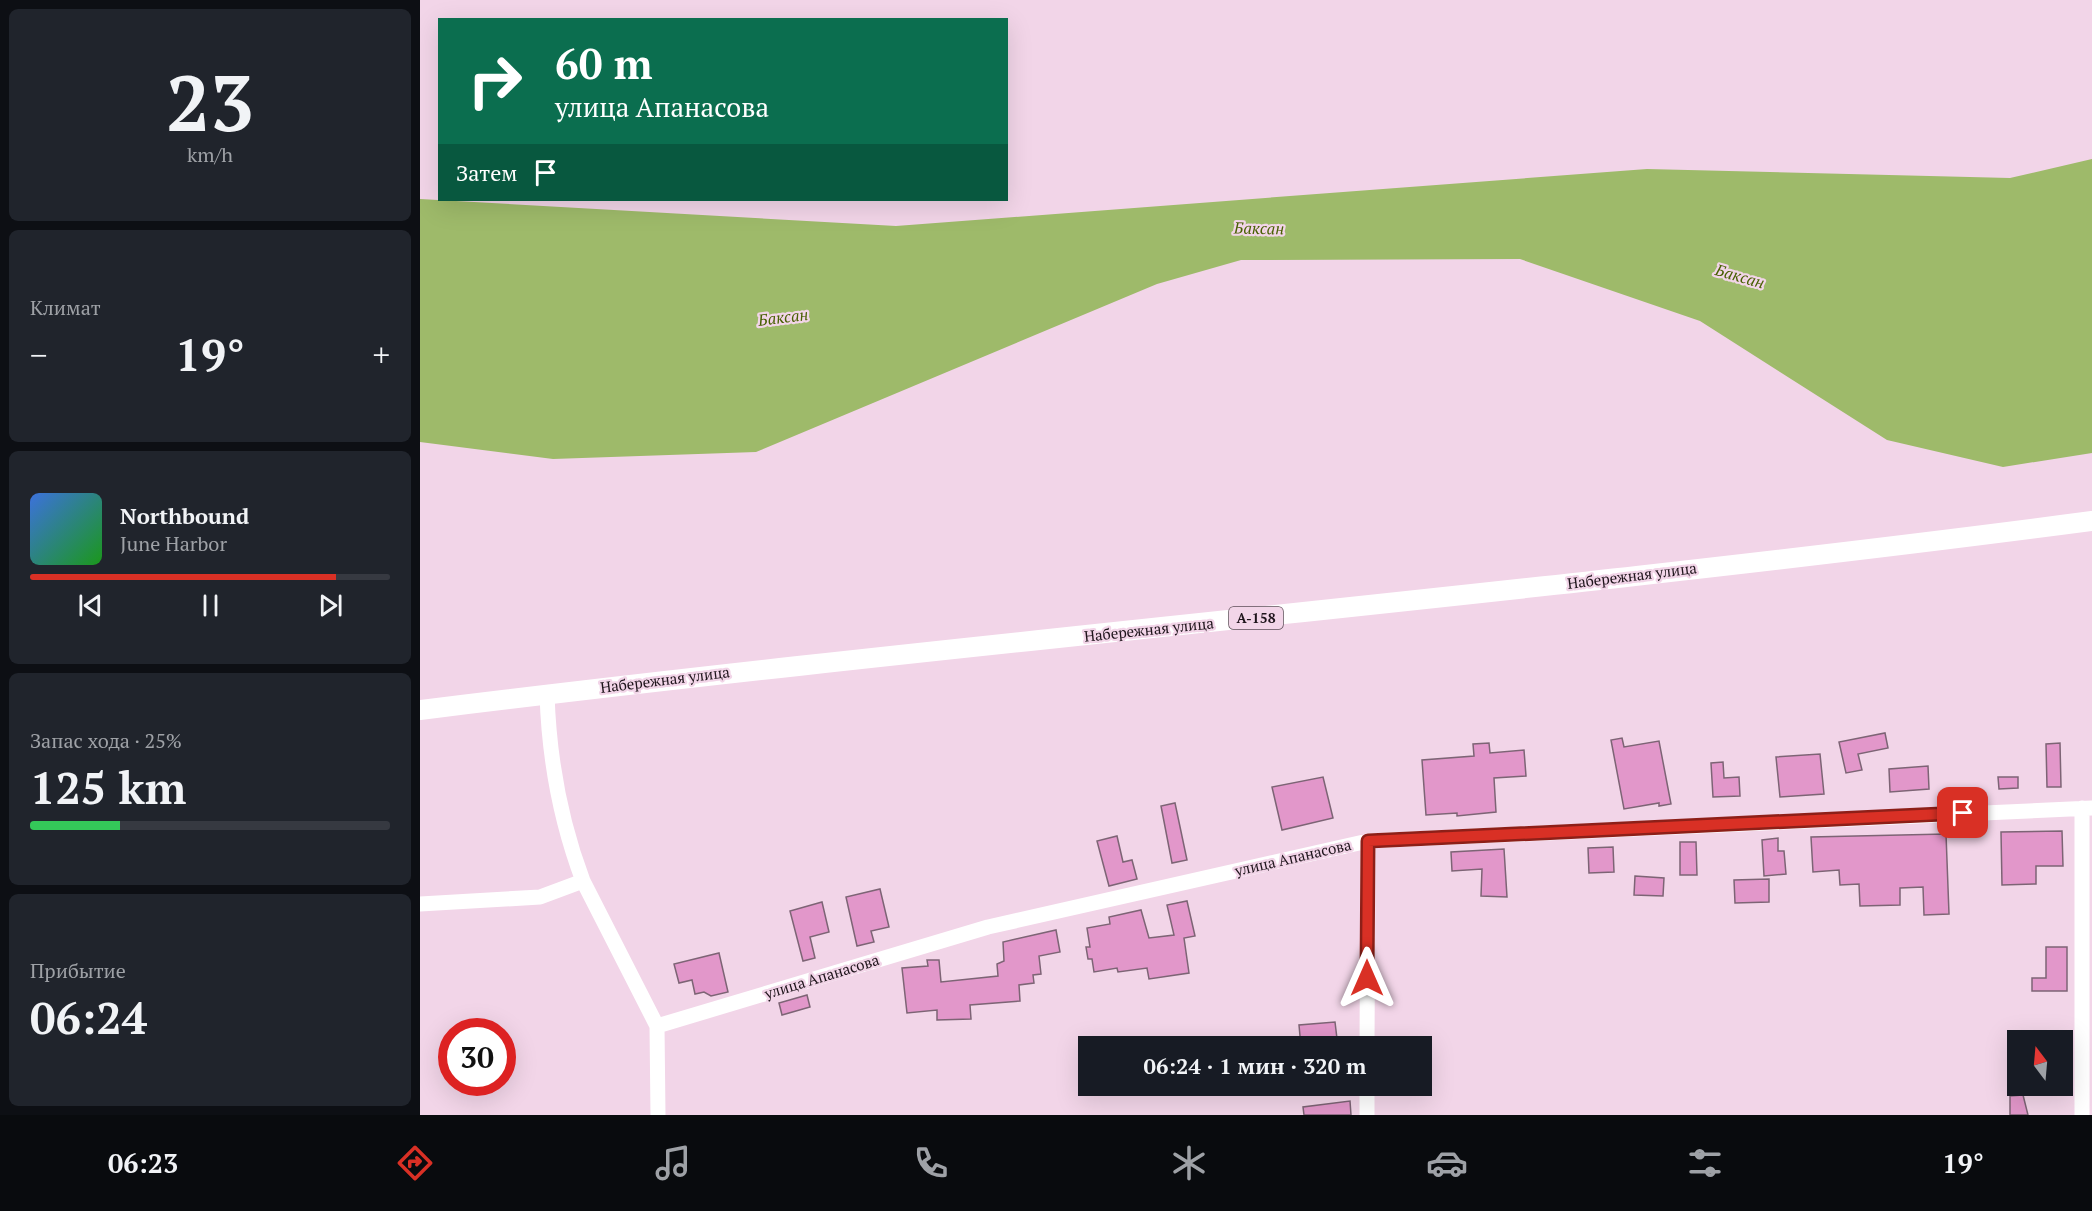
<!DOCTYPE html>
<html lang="ru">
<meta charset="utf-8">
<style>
body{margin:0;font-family:"PT Serif",serif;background:#20242c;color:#f1f3f6;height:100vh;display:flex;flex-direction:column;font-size:22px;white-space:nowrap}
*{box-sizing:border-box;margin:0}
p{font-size:20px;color:#9ea1a6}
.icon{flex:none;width:33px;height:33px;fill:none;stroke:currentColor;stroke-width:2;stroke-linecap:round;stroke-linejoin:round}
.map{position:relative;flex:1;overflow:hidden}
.panel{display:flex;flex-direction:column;gap:9px;padding:9px;background:#0d0f14;width:420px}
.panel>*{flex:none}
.banner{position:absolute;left:18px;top:18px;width:570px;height:183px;border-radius:0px;box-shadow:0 6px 24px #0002;background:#0b6e4f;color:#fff;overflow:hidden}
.needle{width:39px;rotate:344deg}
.fabs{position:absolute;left:1587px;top:1030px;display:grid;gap:12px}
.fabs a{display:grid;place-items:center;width:66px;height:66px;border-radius:0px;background:#171b24;box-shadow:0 6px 24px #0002;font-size:30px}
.speed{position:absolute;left:18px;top:1018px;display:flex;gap:12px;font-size:30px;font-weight:700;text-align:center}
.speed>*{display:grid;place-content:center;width:78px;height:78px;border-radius:50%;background:#171b24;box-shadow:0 6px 24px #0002;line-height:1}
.speed .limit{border:9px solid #d22;background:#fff;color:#111}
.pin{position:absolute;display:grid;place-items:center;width:51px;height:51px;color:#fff;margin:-26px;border-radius:12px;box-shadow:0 3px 9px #0006}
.me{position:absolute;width:66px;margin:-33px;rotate:0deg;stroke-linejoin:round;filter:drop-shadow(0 0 4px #0008)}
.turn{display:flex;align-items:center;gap:21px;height:126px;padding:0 18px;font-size:27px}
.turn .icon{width:78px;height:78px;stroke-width:2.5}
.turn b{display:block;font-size:42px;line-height:51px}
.then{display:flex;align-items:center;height:57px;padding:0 18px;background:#0003;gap:12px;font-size:22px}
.big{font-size:45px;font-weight:600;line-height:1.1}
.panel .card{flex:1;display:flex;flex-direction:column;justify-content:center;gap:9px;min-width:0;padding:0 21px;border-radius:9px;background:#20242c}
.panel .dial{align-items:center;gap:0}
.dial b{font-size:78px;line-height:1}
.song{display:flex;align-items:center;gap:18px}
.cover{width:72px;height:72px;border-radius:9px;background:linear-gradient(135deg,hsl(220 70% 55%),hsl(120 70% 35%))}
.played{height:6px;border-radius:3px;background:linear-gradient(90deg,#d93025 85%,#363941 85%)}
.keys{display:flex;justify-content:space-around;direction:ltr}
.heat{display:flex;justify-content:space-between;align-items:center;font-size:33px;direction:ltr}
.charge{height:9px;border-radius:4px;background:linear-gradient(90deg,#34c759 25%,#363941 0)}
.trip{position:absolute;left:658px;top:1036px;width:354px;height:60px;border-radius:0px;background:#171b24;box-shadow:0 6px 24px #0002;font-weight:600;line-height:60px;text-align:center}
.tabs{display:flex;height:96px;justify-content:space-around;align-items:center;background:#090b0e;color:#9ea1a6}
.tabs .icon{width:42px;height:42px}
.tabs .selected{color:#d93025}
.tabs b{font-size:27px;color:#f1f3f6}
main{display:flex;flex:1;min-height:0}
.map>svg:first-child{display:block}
.water{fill:#9eba6a}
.building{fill:#e297ca;stroke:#7d6475;stroke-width:1.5}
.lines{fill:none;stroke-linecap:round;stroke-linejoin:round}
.minor{stroke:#fff;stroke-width:15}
.major{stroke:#fff;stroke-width:20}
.route-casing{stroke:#8d1f18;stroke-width:15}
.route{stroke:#d93025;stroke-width:10}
.labels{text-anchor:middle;stroke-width:4.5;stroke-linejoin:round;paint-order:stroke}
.shield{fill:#f2d5e8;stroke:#5e4e58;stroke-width:1.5}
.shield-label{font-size:14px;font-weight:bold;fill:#1e141b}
.street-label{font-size:15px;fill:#1e141b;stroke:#f2d5e8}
.water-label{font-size:16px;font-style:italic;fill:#486003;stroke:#f2d5e8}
</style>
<main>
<section class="panel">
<div class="card dial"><b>23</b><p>km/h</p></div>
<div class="card"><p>Климат</p>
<div class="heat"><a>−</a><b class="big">19°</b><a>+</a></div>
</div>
<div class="card">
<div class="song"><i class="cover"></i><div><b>Northbound</b><p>June Harbor</p></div></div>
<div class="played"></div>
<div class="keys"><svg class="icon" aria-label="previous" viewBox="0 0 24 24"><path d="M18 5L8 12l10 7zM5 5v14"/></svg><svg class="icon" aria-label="pause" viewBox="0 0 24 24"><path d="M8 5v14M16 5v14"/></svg><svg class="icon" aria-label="next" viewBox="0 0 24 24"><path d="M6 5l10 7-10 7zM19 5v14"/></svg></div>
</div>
<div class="card"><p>Запас хода · 25%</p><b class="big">125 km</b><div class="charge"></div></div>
<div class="card"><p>Прибытие</p><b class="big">06:24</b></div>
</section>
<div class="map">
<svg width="1672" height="1115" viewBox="0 0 1672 1115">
<rect width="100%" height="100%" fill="#f2d5e8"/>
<path class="water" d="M1672,159V453L1583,467L1467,440L1280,321L1100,259L821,260L737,284L336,452L133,459L0,442V199L476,226L1227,169L1590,178Z"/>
<path class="building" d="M1465,733L1468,748L1438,754L1442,770L1426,773L1419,742Z
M1202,738L1204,747L1239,741L1251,804L1239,806V803L1204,809L1191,740Z
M1069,743L1070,753L1104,750L1106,776L1074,778L1076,812L1037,816V813L1006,815L1002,760L1054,756L1053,744Z
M1640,743L1641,787H1627L1626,744Z
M1400,754L1404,794L1360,797L1356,757Z
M1303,762L1304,778L1319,777L1320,796L1293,797L1291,763Z
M1508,766L1509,789L1470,792L1469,769Z
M903,777L913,818L862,830L852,787Z
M1578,777H1598V788L1579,789Z
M755,803L767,860L752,863L741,806Z
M1642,831L1643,866H1616V884L1582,885L1581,832Z
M1526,834L1529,914L1504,915L1503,887L1480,888V905L1440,906L1439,884L1420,885L1419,870L1393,872L1391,837Z
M697,836L703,862L712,860L717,879L689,886L677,841Z
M1358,838V851H1364L1366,874L1344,876L1342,840Z
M1260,842H1276L1277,875H1260Z
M1193,847L1194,872L1169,873L1168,848Z
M1084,849L1087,897L1061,896L1062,869L1032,871L1031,852Z
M1215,876L1244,878L1243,896L1214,895Z
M1349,879V902L1315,903L1314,880Z
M460,889L469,927L451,931L454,942L437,946L426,897Z
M767,901L775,936L764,938L769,973L729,979L727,968L698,972L697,968L674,972L672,959H668L666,947H670L667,928L690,924L689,917L721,910L729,938L754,935L747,905Z
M402,902L409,932L390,937L395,958L383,961L370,911Z
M636,930L640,952L619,956L621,974L613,975L614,983L599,985L600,1001L550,1005L551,1019L517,1020V1010L487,1013L482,968L508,966L507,960H519L521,982L578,976L577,964L584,961L583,942Z
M1626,947H1647V991H1612V978H1626Z
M299,953L308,992L291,996L284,992L275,994L272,980L259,983L254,964Z
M387,995L390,1007L362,1015L359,1003Z
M915,1022L918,1047H881L879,1025Z
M1603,1095L1608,1115H1590V1096Z
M930,1101L931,1115H884L883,1107Z"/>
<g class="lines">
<path class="minor" d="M127,694C129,759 140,820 163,881L237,1026L238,1115
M0,904L120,897L163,881
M237,1026L568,927L948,841L1672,808
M947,1047L948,841
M947,1115V1086
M1662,1115V808"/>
<path class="major" d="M0,710C557,641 1116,594 1672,521"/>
</g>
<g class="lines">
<defs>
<path id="route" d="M947,978L948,841L1543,813"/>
</defs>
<use href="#route" class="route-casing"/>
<use href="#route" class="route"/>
</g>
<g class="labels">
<rect class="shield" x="809" y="607" width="54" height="22" rx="4.5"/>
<g class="shield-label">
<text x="836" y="623">А-158</text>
</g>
<g class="street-label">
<text transform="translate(1212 576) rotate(-7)" y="5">Набережная улица</text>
<text transform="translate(729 630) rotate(-6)" y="5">Набережная улица</text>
<text transform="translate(245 680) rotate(-7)" y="5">Набережная улица</text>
<text transform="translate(873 858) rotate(-13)" y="5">улица Апанасова</text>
<text transform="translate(402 977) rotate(-17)" y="5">улица Апанасова</text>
</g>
<g class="water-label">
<text transform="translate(839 228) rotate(1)" y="6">Баксан</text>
<text transform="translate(1320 276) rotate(16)" y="6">Баксан</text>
<text transform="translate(363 317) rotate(-7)" y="6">Баксан</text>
</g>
</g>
</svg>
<div class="fabs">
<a><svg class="needle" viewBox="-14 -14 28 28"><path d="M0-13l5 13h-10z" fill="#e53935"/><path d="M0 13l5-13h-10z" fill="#9ea1a6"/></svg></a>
</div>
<div class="speed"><div class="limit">30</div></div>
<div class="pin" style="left:1543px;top:813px;background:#d93025"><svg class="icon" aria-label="arrive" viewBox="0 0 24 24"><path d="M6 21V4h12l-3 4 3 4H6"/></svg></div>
<svg class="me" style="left:947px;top:978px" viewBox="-20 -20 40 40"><path d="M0-17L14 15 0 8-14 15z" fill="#d93025" stroke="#fff" stroke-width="4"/></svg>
<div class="trip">06:24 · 1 мин · 320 m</div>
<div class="banner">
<div class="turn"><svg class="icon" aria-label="right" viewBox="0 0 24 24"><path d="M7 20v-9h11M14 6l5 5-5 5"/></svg><div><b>60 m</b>улица Апанасова</div></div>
<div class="then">Затем<svg class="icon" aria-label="arrive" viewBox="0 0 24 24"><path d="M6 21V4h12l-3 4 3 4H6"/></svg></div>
</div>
</div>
</main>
<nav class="tabs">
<b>06:23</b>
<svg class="icon selected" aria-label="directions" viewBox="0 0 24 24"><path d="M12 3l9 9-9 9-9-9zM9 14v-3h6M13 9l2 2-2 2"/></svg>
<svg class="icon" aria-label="music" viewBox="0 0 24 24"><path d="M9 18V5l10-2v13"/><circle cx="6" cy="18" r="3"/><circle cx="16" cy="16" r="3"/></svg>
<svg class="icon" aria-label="phone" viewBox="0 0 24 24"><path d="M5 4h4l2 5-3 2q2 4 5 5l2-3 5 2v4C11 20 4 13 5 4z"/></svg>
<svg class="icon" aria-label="climate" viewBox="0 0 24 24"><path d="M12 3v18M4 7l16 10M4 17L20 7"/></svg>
<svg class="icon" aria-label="car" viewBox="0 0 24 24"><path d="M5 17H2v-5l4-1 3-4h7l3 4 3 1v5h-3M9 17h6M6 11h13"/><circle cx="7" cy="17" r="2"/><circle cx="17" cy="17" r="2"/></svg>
<svg class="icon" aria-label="filters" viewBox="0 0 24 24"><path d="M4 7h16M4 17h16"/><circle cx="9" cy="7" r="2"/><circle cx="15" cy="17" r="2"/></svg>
<b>19°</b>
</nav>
